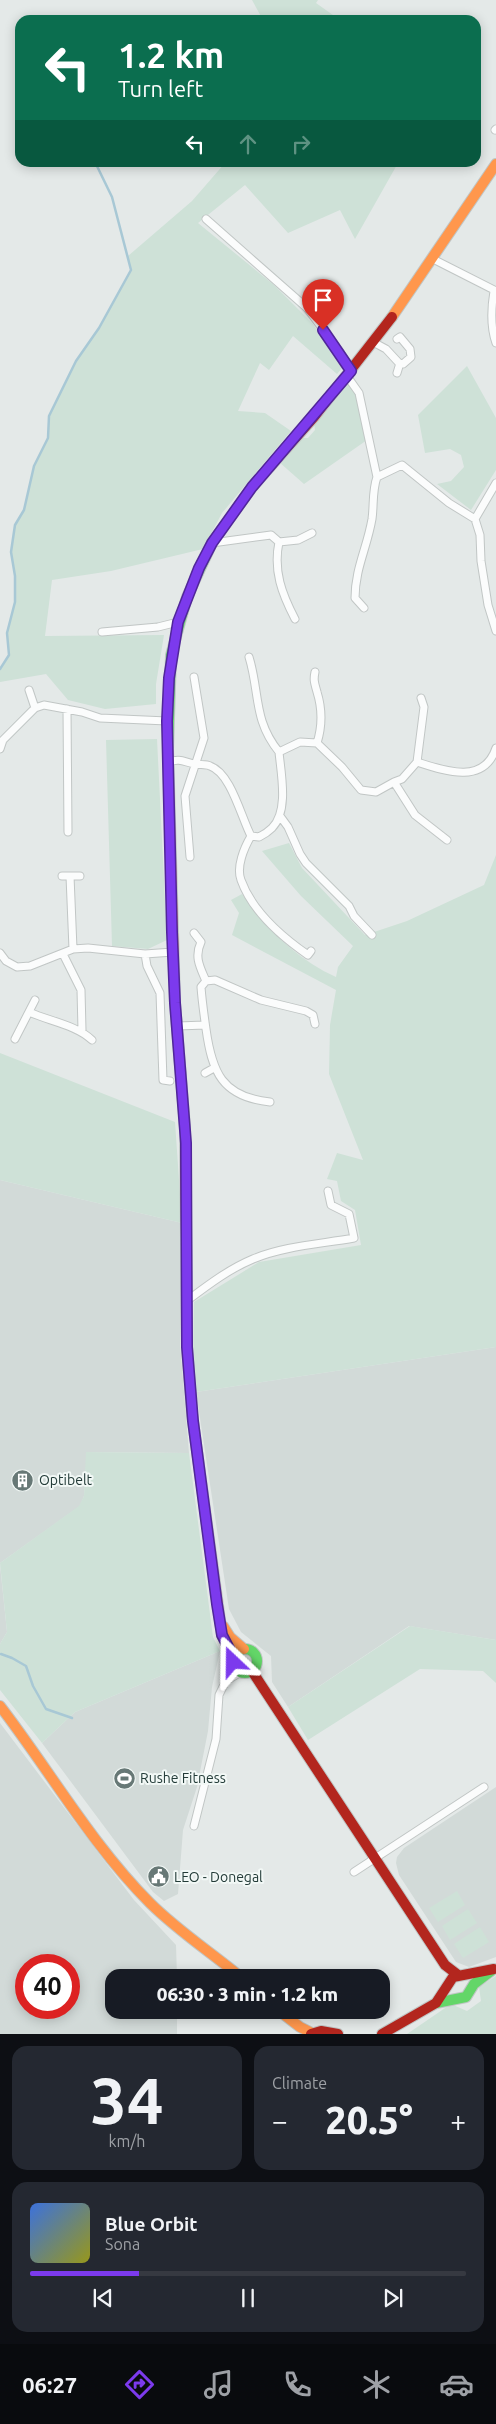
<!DOCTYPE html>
<meta charset="utf-8">
<style>
body{margin:0;font-family:Ubuntu,sans-serif;background:#242831;color:#f1f3f6;height:100vh;display:flex;flex-direction:column;font-size:19px;white-space:nowrap}
*{box-sizing:border-box;margin:0}
p{font-size:16px;color:#9ea1a6}
.icon{flex:none;width:28px;height:28px;fill:none;stroke:currentColor;stroke-width:2;stroke-linecap:round;stroke-linejoin:round}
.map{position:relative;height:2034px;overflow:hidden}
.side{display:flex;flex-direction:column;gap:12px;padding:12px;background:#0d0f14;flex:1}
.side>*{flex:none}
.top-card{position:absolute;left:15px;top:15px;width:466px;height:152px;border-radius:15px;box-shadow:0 2px 12px #0003;background:#0b6e4f;color:#fff;overflow:hidden}
.speed{position:absolute;left:15px;top:1954px;display:flex;gap:10px;font-size:25px;font-weight:700;text-align:center}
.speed>*{display:grid;place-content:center;width:65px;height:65px;border-radius:50%;background:#171b24;box-shadow:0 2px 12px #0003;line-height:1}
.speed .limit{border:8px solid #d22;background:#fff;color:#111}
.pin{position:absolute;display:grid;place-items:center;width:42px;height:42px;color:#fff;margin:-51px -21px;border-radius:50% 50% 50% 0;rotate:-45deg;box-shadow:0 0 5px #0007}
.pin .icon{rotate:45deg}
.me{position:absolute;width:55px;margin:-28px;rotate:337deg;stroke-linejoin:round;filter:drop-shadow(0 0 4px #0008)}
.turn{display:flex;align-items:center;gap:18px;height:105px;padding:0 20px;font-size:22px}
.turn .icon{width:65px;height:65px;stroke-width:2.5}
.turn b{display:block;font-size:35px;line-height:42px}
.lanes{display:flex;align-items:center;height:48px;padding:0 20px;background:#0003;justify-content:center;gap:25px;direction:ltr}
.lanes .off{opacity:.35}
.big{font-size:38px;font-weight:800;line-height:1.1}
.side .card{flex:1;display:flex;flex-direction:column;justify-content:center;gap:8px;min-width:0;padding:0 18px;border-radius:15px;background:#242831}
.side .dial{align-items:center;gap:0}
.dial b{font-size:65px;line-height:1}
.song{display:flex;align-items:center;gap:15px}
.cover{width:60px;height:60px;border-radius:8px;background:linear-gradient(135deg,hsl(220 70% 55%),hsl(60 70% 35%))}
.played{height:5px;border-radius:2px;background:linear-gradient(90deg,#7c3aed 25%,#363941 25%)}
.keys{display:flex;justify-content:space-around;direction:ltr}
.heat{display:flex;justify-content:space-between;align-items:center;font-size:28px;direction:ltr}
.side .tiles{flex:1;display:grid;gap:12px;grid-template-columns:1fr 1fr}
.card:last-child{grid-column:span 2}
.trip{position:absolute;left:105px;top:1969px;width:285px;height:50px;border-radius:15px;background:#171b24;box-shadow:0 2px 12px #0003;font-weight:800;line-height:50px;text-align:center}
.dock{display:flex;height:80px;justify-content:space-around;align-items:center;background:#090b0e;color:#9ea1a6}
.dock .icon{width:35px;height:35px}
.dock .on{color:#7c3aed}
.dock b{font-size:22px;color:#f1f3f6}
.map>svg:first-child{display:block}
.built{fill:#d2dad8;fill-rule:evenodd}
.green{fill:#cee1d7}
.lines{fill:none;stroke-linecap:round;stroke-linejoin:round}
.stream{stroke:#a8c8d5;stroke-width:2.5}
.street-casing{stroke:#c1c6c5;stroke-width:9}
.fast-casing{stroke:#c0c6c5;stroke-width:12}
.slow-casing{stroke:#c0c6c5;stroke-width:12}
.jam-casing{stroke:#c0c6c5;stroke-width:12}
.street{stroke:#fbfcfc;stroke-width:7}
.fast{stroke:#63d668;stroke-width:10}
.slow{stroke:#ff974d;stroke-width:10}
.jam{stroke:#b3261e;stroke-width:10}
.route-casing{stroke:#51269a;stroke-width:12}
.route{stroke:#7c3aed;stroke-width:9}
.labels{text-anchor:middle;stroke-width:4;stroke-linejoin:round;paint-order:stroke}
.poi-label{font-size:14px;fill:#233b38;stroke:#f2f8f6;text-anchor:start}
</style>
<div class="map">
<svg width="496" height="2034" viewBox="0 0 496 2034">
<rect width="100%" height="100%" fill="#e4e9e8"/>
<path class="built" d="M0,1180L182,1223L180,1344L189,1453L87,1452L84,1496L80,1506L0,1563Z
M496,1347V1640L409,1626L288,1707L272,1682L271,1656L241,1632L229,1609L196,1392Z
M0,1565L7,1632L0,1644Z
M220,1651L212,1687L208,1731L197,1787L183,1830L178,1894L164,1901L153,1892L42,1743L75,1712Z
M0,1723L134,1900L176,1945L177,1977L114,1978V2010H177V2034H0ZM26,1965H69V2008H26Z
M496,1787V1957L469,1967L456,1962L399,1875L396,1863L397,1857L404,1848Z"/>
<path class="green" d="M252,0H318L316,3L340,20H263Z
M225,163H398L355,239L340,210L288,233L245,185L198,223L274,285L312,323L343,367L337,374L293,336L269,370L260,363L238,411L265,413L291,431L222,513L203,549L111,571L52,580L45,636L164,635L156,684V704L105,709L68,700L46,674L0,682V669L9,655L7,633L15,602V576L11,552L15,525L24,510L34,466L48,438L49,416L76,361L99,328L131,270L128,256L192,201Z
M467,366L496,418V470L471,510L437,484L451,481L464,467L461,455L450,449L425,453L418,415Z
M347,383C363,392 364,424 367,440L304,484L279,462L301,438H308L315,430L314,423Z
M157,739L167,940L148,949L112,946L106,740Z
M289,843L302,868L365,935L407,921L484,885L496,855V1347L196,1392L193,1357L194,1302L259,1262L361,1245L355,1210L341,1201L337,1181L327,1179L337,1153L363,1160L329,1074L330,1025L336,990L232,935L239,913L231,900L242,894C267,929 296,959 336,977L338,967L353,946L301,896L262,851Z
M0,1053L175,1122L182,1223L0,1180Z
M86,1452L189,1453L213,1637L220,1651L75,1712L42,1743L0,1690V1644L7,1632L0,1563L79,1506L84,1496Z
M410,1626L496,1640V1683L483,1671L420,1669L308,1740L288,1707Z
M457,1891L465,1905L438,1922L429,1908Z
M468,1909L477,1923L450,1940L442,1926Z
M480,1927L489,1942L463,1958L454,1944Z
M496,1976V2034H407L451,2004L467,2011L481,2001L479,1987Z"/>
<g class="lines">
<path class="stream" d="M0,669L9,655L7,633L15,602V576L11,552L15,525L24,510L34,466L48,438L49,416L76,361L99,328L131,270L112,197L95,162
M1,1654L12,1658L26,1666L33,1686L46,1709L72,1718"/>
<defs>
<path id="street" d="M495,130L496,129
M206,219L307,308L340,352L351,371
M433,259L496,291
M494,291C491,309 490,326 496,343
M373,342L386,349L399,363L403,364L411,357L410,349L400,337L397,339
M397,373L400,363
M347,376L359,393L377,477L402,465L449,503L475,519L480,535L481,561L488,605L496,631
M475,519L496,483
M279,542L298,540L312,533
M212,543L271,535L279,542C273,571 282,594 295,619
M364,608L355,598C355,569 367,548 372,519C374,505 372,491 377,477
M102,632L158,627L178,622
M249,657C260,693 253,720 279,752L300,742L317,743
M315,672C313,681 315,684 317,692C322,708 322,727 317,743L342,767L361,790L376,792L394,782
M29,690L35,708
M421,698L424,707L417,762C445,771 484,785 496,748
M67,709L68,832
M0,749L3,740L35,708L44,705L82,712L100,718L167,721
M169,762C180,758 184,762 195,764C200,765 206,764 210,766C231,773 241,817 251,836L259,837C263,835 268,832 272,828C289,811 281,774 279,752
M417,762L402,779L394,782L415,815L447,840
M280,816L288,827L300,854L306,863L349,906L354,916L372,935
M251,836C244,848 236,867 241,880C252,911 282,937 308,955L311,951
M190,857L185,796L204,738L194,677
M62,876H80
M70,876L73,949
M194,933L201,942C194,957 200,967 206,981
M0,953L6,961L17,967L30,966L73,949L88,948L145,954L173,952
M63,954L81,990L82,1030
M145,954L147,966L160,993L163,1080L170,1081
M29,1012C49,1021 76,1025 92,1040
M178,1026L205,1025
M15,1039L35,1000
M205,1073L214,1068
M270,1102C222,1097 212,1072 206,1029C204,1015 202,1001 201,987L206,981L215,980L261,1000L306,1011L313,1015L315,1024
M188,1300C208,1285 229,1269 253,1259C284,1246 321,1244 354,1238L349,1214L331,1205L328,1191
M226,1681L241,1672
M194,1826L216,1739L219,1695L234,1664
M354,1872L484,1787"/>
<path id="fast" d="M168,749L171,655L187,597L212,543
M233 1661a12 12 0 1 1 24 0a12 12 0 1 1-24 0Z
M436,2003L466,1997L474,1984L491,1971"/>
<path id="slow" d="M392,317L496,164
M168,749L175,1003L185,1127
M192,1414L222,1635L234,1658
M223,1626L230,1637L244,1649
M0,1706C50,1771 92,1845 150,1903C178,1931 212,1953 242,1978
M278,2010L300,2027L312,2033"/>
<path id="jam" d="M212,543L252,487L314,417L392,317
M185,1127L187,1347L192,1414
M252,1671L445,1965L458,1975
M311,2034L321,2031L338,2034
M382,2034L436,2003L453,1977L494,1969"/>
</defs>
<use href="#street" class="street-casing"/>
<use href="#fast" class="fast-casing"/>
<use href="#slow" class="slow-casing"/>
<use href="#jam" class="jam-casing"/>
<use href="#street" class="street"/>
<use href="#fast" class="fast"/>
<use href="#slow" class="slow"/>
<use href="#jam" class="jam"/>
</g>
<g class="lines">
<defs>
<path id="route" d="M233,1662L234,1658L222,1635L217,1604L193,1421L187,1347L186,1143L175,1003L172,932L167,721L169,678L178,622L199,568L212,543L252,487L351,371L323,330"/>
</defs>
<use href="#route" class="route-casing"/>
<use href="#route" class="route"/>
</g>
<defs>
<symbol id="building-disc" viewBox="-11 -11 22 22"><circle r="9.5" fill="#677876" stroke="#f2f8f6"/><path d="M-4-6H4V6H1V3H-1V6H-4ZM-2.5-4.3h1.7v1.8h-1.7ZM.8-4.3h1.7v1.8H.8ZM-2.5-1h1.7V.8h-1.7ZM.8-1h1.7V.8H.8Z" fill="#fff"/></symbol>
<symbol id="stadium-disc" viewBox="-11 -11 22 22"><circle r="9.5" fill="#677876" stroke="#f2f8f6"/><path d="M0-5a6.5 5 0 1 0 0 10a6.5 5 0 1 0 0-10ZM-3.5-1.8h7v3.6h-7Z" fill="#fff"/></symbol>
<symbol id="civic-disc" viewBox="-11 -11 22 22"><circle r="9.5" fill="#677876" stroke="#f2f8f6"/><path d="M-.6-6.5H3V-4.5H.6V-3L4-1V1h2V6H-6V1h2V-1L-.6-3ZM-1.2 2.5V6h2.4V2.5Z" fill="#fff"/></symbol>
</defs>
<g fill-rule="evenodd">
<use href="#building-disc" x="10" y="1468" width="25" height="25"/>
<use href="#stadium-disc" x="112" y="1766" width="25" height="25"/>
<use href="#civic-disc" x="146" y="1864" width="25" height="25"/>
</g>
<g class="labels">
<g class="poi-label">
<text x="39" y="1485">Optibelt</text>
<text x="140" y="1783">Rushe Fitness</text>
<text x="174" y="1882">LEO - Donegal</text>
</g>
</g>
</svg>
<div class="speed"><div class="limit">40</div></div>
<div class="pin" style="left:323px;top:330px;background:#d93025"><svg class="icon" aria-label="arrive" viewBox="0 0 24 24"><path d="M6 21V4h12l-3 4 3 4H6"/></svg></div>
<svg class="me" style="left:233px;top:1662px" viewBox="-20 -20 40 40"><path d="M0-17L14 15 0 8-14 15z" fill="#7c3aed" stroke="#fff" stroke-width="4"/></svg>
<div class="trip">06:30 · 3 min · 1.2 km</div>
<div class="top-card">
<div class="turn"><svg class="icon" aria-label="left" viewBox="0 0 24 24"><path d="M17 20v-9H6M10 6l-5 5 5 5"/></svg><div><b>1.2 km</b>Turn left</div></div>
<div class="lanes"><svg class="icon" aria-label="left" viewBox="0 0 24 24"><path d="M17 20v-9H6M10 6l-5 5 5 5"/></svg><svg class="icon off" aria-label="ahead" viewBox="0 0 24 24"><path d="M12 20V5M6 11l6-6 6 6"/></svg><svg class="icon off" aria-label="right" viewBox="0 0 24 24"><path d="M7 20v-9h11M14 6l5 5-5 5"/></svg></div>
</div>
</div>
<section class="side">
<div class="tiles">
<div class="card dial"><b>34</b><p>km/h</p></div>
<div class="card"><p>Climate</p>
<div class="heat"><a>−</a><b class="big">20.5°</b><a>+</a></div>
</div>
<div class="card">
<div class="song"><i class="cover"></i><div><b>Blue Orbit</b><p>Sona</p></div></div>
<div class="played"></div>
<div class="keys"><svg class="icon" aria-label="previous" viewBox="0 0 24 24"><path d="M18 5L8 12l10 7zM5 5v14"/></svg><svg class="icon" aria-label="pause" viewBox="0 0 24 24"><path d="M8 5v14M16 5v14"/></svg><svg class="icon" aria-label="next" viewBox="0 0 24 24"><path d="M6 5l10 7-10 7zM19 5v14"/></svg></div>
</div>
</div>
</section>
<nav class="dock">
<b>06:27</b>
<svg class="icon on" aria-label="directions" viewBox="0 0 24 24"><path d="M12 3l9 9-9 9-9-9zM9 14v-3h6M13 9l2 2-2 2"/></svg>
<svg class="icon" aria-label="music" viewBox="0 0 24 24"><path d="M9 18V5l10-2v13"/><circle cx="6" cy="18" r="3"/><circle cx="16" cy="16" r="3"/></svg>
<svg class="icon" aria-label="phone" viewBox="0 0 24 24"><path d="M5 4h4l2 5-3 2q2 4 5 5l2-3 5 2v4C11 20 4 13 5 4z"/></svg>
<svg class="icon" aria-label="climate" viewBox="0 0 24 24"><path d="M12 3v18M4 7l16 10M4 17L20 7"/></svg>
<svg class="icon" aria-label="car" viewBox="0 0 24 24"><path d="M5 17H2v-5l4-1 3-4h7l3 4 3 1v5h-3M9 17h6M6 11h13"/><circle cx="7" cy="17" r="2"/><circle cx="17" cy="17" r="2"/></svg>
</nav>
